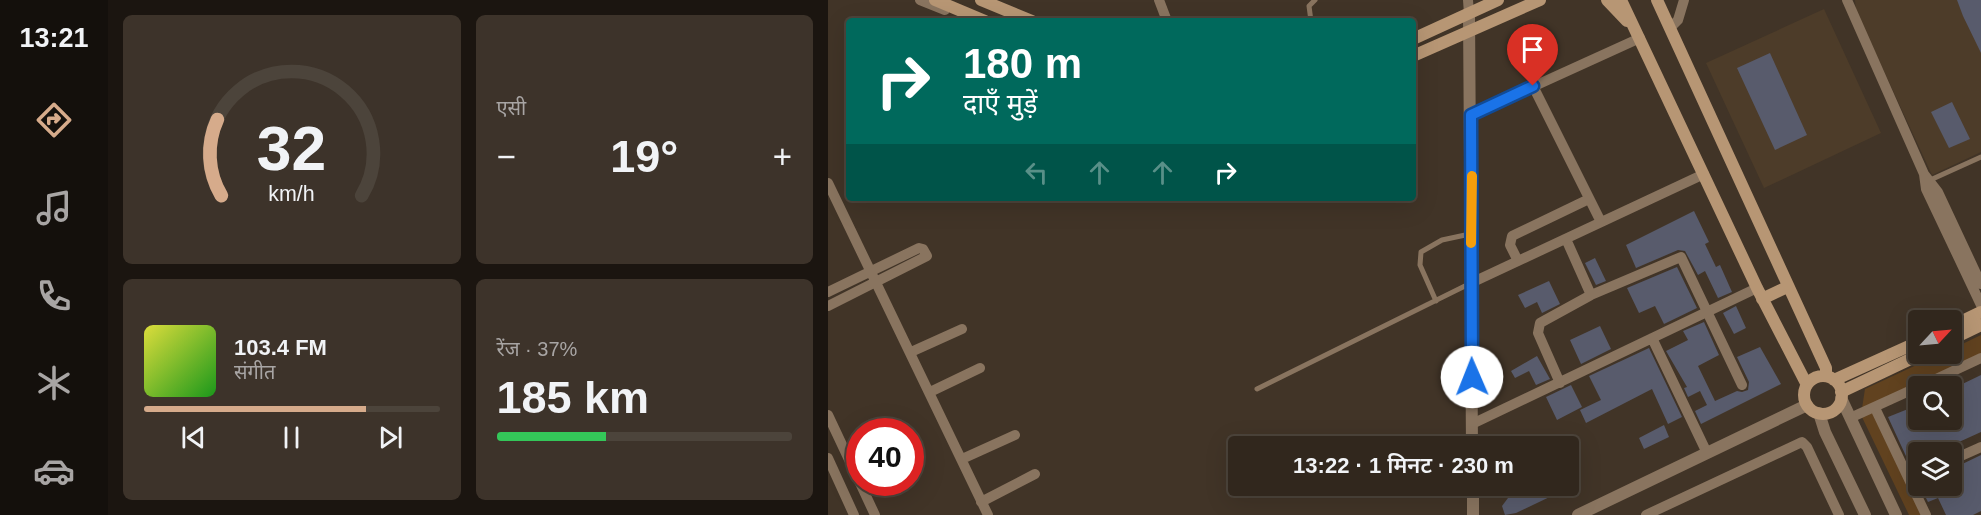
<!DOCTYPE html>
<html lang="hi">
<meta charset="utf-8">
<style>
body{margin:0;font-family:Helvetica,"Noto Sans Devanagari",sans-serif;background:#3d332a;color:#f1f3f6;height:100vh;display:flex;flex-direction:column;font-size:22px;white-space:nowrap}
*{box-sizing:border-box;margin:0}
p{font-size:20px;color:#a8a5a4}
.icon{flex:none;width:33px;height:33px;fill:none;stroke:currentColor;stroke-width:2;stroke-linecap:round;stroke-linejoin:round}
.map{position:relative;flex:1;overflow:hidden}
.drawer{display:flex;flex-direction:column;gap:15px;padding:15px;background:#1b1510;width:720px}
.drawer>*{flex:none}
.banner{position:absolute;left:18px;top:18px;width:570px;height:183px;border-radius:6px;box-shadow:0 6px 24px #0002,0 0 0 2px #4c443b;background:#00695c;color:#fff;overflow:hidden}
.needle{width:39px;rotate:64deg}
.fabs{position:absolute;left:1080px;top:310px;display:grid;gap:12px}
.fabs a{display:grid;place-items:center;width:54px;height:54px;border-radius:6px;background:#31271d;box-shadow:0 6px 24px #0002,0 0 0 2px #4c443b;font-size:30px}
.speed{position:absolute;left:18px;top:418px;display:flex;gap:12px;font-size:30px;font-weight:700;text-align:center}
.speed>*{display:grid;place-content:center;width:78px;height:78px;border-radius:50%;background:#31271d;box-shadow:0 6px 24px #0002,0 0 0 2px #4c443b;line-height:1}
.speed .limit{border:9px solid #d22;background:#fff;color:#111}
.pin{position:absolute;display:grid;place-items:center;width:51px;height:51px;color:#fff;margin:-62px -26px;border-radius:50% 50% 50% 0;rotate:-45deg;box-shadow:0 0 6px #0007}
.pin .icon{rotate:45deg}
.me{position:absolute;width:66px;margin:-33px;rotate:359deg;stroke-linejoin:round;filter:drop-shadow(0 0 4px #0008)}
.turn{display:flex;align-items:center;gap:21px;height:126px;padding:0 18px;font-size:27px}
.turn .icon{width:78px;height:78px;stroke-width:2.5}
.turn b{display:block;font-size:42px;line-height:51px}
.lanes{display:flex;align-items:center;height:57px;padding:0 18px;background:#0003;justify-content:center;gap:30px;direction:ltr}
.lanes .off{opacity:.35}
.big{font-size:45px;font-weight:600;line-height:1.1}
.drawer .widget{flex:1;display:flex;flex-direction:column;justify-content:center;gap:9px;min-width:0;padding:0 21px;border-radius:9px;background:#3d332a}
.drawer .dial{align-items:center;gap:0}
.dial svg{height:156px;overflow:visible;fill:none;stroke:#4c443b;stroke-width:7;stroke-linecap:round;text-anchor:middle}
.dial text{fill:#f1f3f6;stroke:none}
.song{display:flex;align-items:center;gap:18px}
.cover{width:72px;height:72px;border-radius:9px;background:linear-gradient(135deg,hsl(60 70% 55%),hsl(120 70% 35%))}
.played{height:6px;border-radius:3px;background:linear-gradient(90deg,#d6ab8b 75%,#4c443b 75%)}
.keys{display:flex;justify-content:space-around;direction:ltr}
.heat{display:flex;justify-content:space-between;align-items:center;font-size:33px;direction:ltr}
.charge{height:9px;border-radius:4px;background:linear-gradient(90deg,#34c759 37%,#4c443b 0)}
.drawer .tiles{flex:1;display:grid;gap:15px;grid-template-columns:repeat(2,1fr)}
.trip{position:absolute;left:400px;top:436px;width:351px;height:60px;border-radius:6px;background:#31271d;box-shadow:0 6px 24px #0002,0 0 0 2px #4c443b;font-weight:600;line-height:60px;text-align:center}
main{display:flex;flex:1;min-height:0}
.dock{display:flex;flex-direction:column;width:108px;justify-content:space-around;align-items:center;background:#14100c;color:#a8a5a4}
.dock .icon{width:42px;height:42px}
.dock .current{color:#d6ab8b}
.dock b{font-size:27px;color:#f1f3f6}
.map>svg:first-child{display:block}
.built{fill:#4d3c29}
.green{fill:#61421f}
.building{fill:#585b6c}
.lines{fill:none;stroke-linecap:round;stroke-linejoin:round}
.service{stroke:#89745f;stroke-width:5}
.minor{stroke:#89745f;stroke-width:10}
.tertiary{stroke:#89745f;stroke-width:12}
.secondary{stroke:#b79674;stroke-width:12}
.route-casing{stroke:#114b97;stroke-width:15}
.route{stroke:#1a73e8;stroke-width:10}
.slow{stroke:#f59e0b;stroke-width:10}
</style>
<main>
<nav class="dock">
<b>13:21</b>
<svg class="icon current" aria-label="directions" viewBox="0 0 24 24"><path d="M12 3l9 9-9 9-9-9zM9 14v-3h6M13 9l2 2-2 2"/></svg>
<svg class="icon" aria-label="music" viewBox="0 0 24 24"><path d="M9 18V5l10-2v13"/><circle cx="6" cy="18" r="3"/><circle cx="16" cy="16" r="3"/></svg>
<svg class="icon" aria-label="phone" viewBox="0 0 24 24"><path d="M5 4h4l2 5-3 2q2 4 5 5l2-3 5 2v4C11 20 4 13 5 4z"/></svg>
<svg class="icon" aria-label="climate" viewBox="0 0 24 24"><path d="M12 3v18M4 7l16 10M4 17L20 7"/></svg>
<svg class="icon" aria-label="car" viewBox="0 0 24 24"><path d="M5 17H2v-5l4-1 3-4h7l3 4 3 1v5h-3M9 17h6M6 11h13"/><circle cx="7" cy="17" r="2"/><circle cx="17" cy="17" r="2"/></svg>
</nav>
<section class="drawer">
<div class="tiles">
<div class="widget dial"><svg viewBox="0 0 100 80">
<path d="M14 69A42 42 0 1 1 86 69"/>
<path d="M14 69A42 42 0 0 1 12 30" stroke="#d6ab8b"/>
<text x="50" y="56" font-size="32" font-weight="700">32</text>
<text x="50" y="72" font-size="11">km/h</text>
</svg></div>
<div class="widget"><p>एसी</p>
<div class="heat"><a>−</a><b class="big">19°</b><a>+</a></div>
</div>
<div class="widget">
<div class="song"><i class="cover"></i><div><b>103.4 FM</b><p>संगीत</p></div></div>
<div class="played"></div>
<div class="keys"><svg class="icon" aria-label="previous" viewBox="0 0 24 24"><path d="M18 5L8 12l10 7zM5 5v14"/></svg><svg class="icon" aria-label="pause" viewBox="0 0 24 24"><path d="M8 5v14M16 5v14"/></svg><svg class="icon" aria-label="next" viewBox="0 0 24 24"><path d="M6 5l10 7-10 7zM19 5v14"/></svg></div>
</div>
<div class="widget"><p>रेंज · 37%</p><b class="big">185 km</b><div class="charge"></div></div>
</div>
</section>
<div class="map">
<svg width="1153" height="515" viewBox="0 0 1153 515">
<rect width="100%" height="100%" fill="#413427"/>
<path class="built" d="M1027,0H1153V152L1104,175L1028,11Z
M996,9L1053,133L936,188L878,63Z"/>
<path class="green" d="M1153,335V355L1043,408L1094,515H1081L1033,415L1037,389L1112,354H1124V349Z"/>
<path class="building" d="M1129,0H1153V53L1135,16Z
M942,53L979,135L947,150L909,68Z
M1124,102L1142,139L1121,148L1103,112Z
M866,211L881,242L877,244L888,267L892,265L904,292L890,298L877,271L870,275L857,251L850,250L808,268L798,245Z
M767,258L778,281L768,285L757,263Z
M849,267L869,308L836,324L827,306L811,313L799,288Z
M721,281L732,304L714,313L709,302L697,308L690,295Z
M908,306L918,328L906,334L895,313Z
M876,322L891,355L870,366L887,401L909,391L914,392L920,390L921,382L909,357L932,347L953,384L873,424L867,411L879,405L872,391L860,397L856,388L859,387L838,351L860,340L855,331Z
M772,326L783,349L753,364L742,340Z
M821,348L854,417L840,424L824,389L758,423L752,410L773,400L761,376Z
M709,356L722,379L708,385L701,371L687,378L683,371Z
M1153,375V432L1120,447L1121,453H1090V464L1083,467L1060,417L1090,405V420H1124V389Z
M743,385L754,407L729,420L718,397Z
M836,425L841,437L816,449L811,438Z
M1153,455V511L1145,515H1118L1110,498L1100,502L1092,486H1124V469Z
M674,486H728L732,492L688,513L677,515L674,506L680,498Z"/>
<g class="lines">
<path class="service" d="M483,21L481,6L487,0
M1100,181L1153,157
M608,301L592,265L593,252L614,240L642,234
M429,389L641,284
M527,488L645,490"/>
<path class="minor" d="M92,0L117,10
M331,0L339,21
M640,0L641,14
M1019,0L1096,174L1098,189L1153,305
M842,28L850,20L856,0
M705,86L773,222
M643,115L812,38
M1096,174L1110,192L1153,284
M0,183L160,515
M738,239L763,295
M690,261L682,245L684,236L761,199
M643,283L876,174
M0,292L91,248L95,249L99,256L0,306
M824,338L879,453
M83,352L134,329
M732,383L710,333L712,323L763,295L853,257L914,385
M1091,387L1153,358
M102,392L152,368
M1047,408L1098,515
M0,415L32,483
M1022,418L1090,387
M644,424L929,288
M0,458L26,515
M134,459L187,435
M1124,460L1153,447
M32,483L47,515
M153,502L207,474
M818,515L974,442L979,447L1011,515"/>
<path class="tertiary" d="M641,14L644,447
M1013,398L1068,515
M991,413L997,432L1037,515
M645,486V515
M750,515L979,405"/>
<path class="secondary" d="M107,0L157,21
M153,0L204,21
M779,0L799,21
M793,0L929,288L979,385
M829,0L998,368V376
M585,39L670,0
M585,56L712,0
M934,299L959,287
M1124,326L1153,312
M1124,339L1153,325
M976 395a19 19 0 1 1 38 0a19 19 0 1 1-38 0Z
M1006,380L1090,342
M1013,392L1093,354"/>
</g>
<g class="lines">
<defs>
<path id="route" d="M644,377L643,115L705,86"/>
</defs>
<use href="#route" class="route-casing"/>
<use href="#route" class="route"/>
<path class="slow" d="M643,243L644,176"/>
</g>
</svg>
<div class="fabs">
<a><svg class="needle" viewBox="-14 -14 28 28"><path d="M0-13l5 13h-10z" fill="#e53935"/><path d="M0 13l5-13h-10z" fill="#a8a5a4"/></svg></a>
<a><svg class="icon" aria-label="search" viewBox="0 0 24 24"><circle cx="10" cy="10" r="6"/><path d="M15 15l6 6"/></svg></a>
<a><svg class="icon" aria-label="layers" viewBox="0 0 24 24"><path d="M12 4l9 5-9 5-9-5zM3 14l9 5 9-5"/></svg></a>
</div>
<div class="speed"><div class="limit">40</div></div>
<div class="pin" style="left:705px;top:86px;background:#d93025"><svg class="icon" aria-label="arrive" viewBox="0 0 24 24"><path d="M6 21V4h12l-3 4 3 4H6"/></svg></div>
<svg class="me" style="left:644px;top:377px" viewBox="-20 -20 40 40"><circle r="19" fill="#fff"/><path d="M0-13L10 11 0 6-10 11z" fill="#1a73e8"/></svg>
<div class="trip">13:22 · 1 मिनट · 230 m</div>
<div class="banner">
<div class="turn"><svg class="icon" aria-label="right" viewBox="0 0 24 24"><path d="M7 20v-9h11M14 6l5 5-5 5"/></svg><div><b>180 m</b>दाएँ मुड़ें</div></div>
<div class="lanes"><svg class="icon off" aria-label="left" viewBox="0 0 24 24"><path d="M17 20v-9H6M10 6l-5 5 5 5"/></svg><svg class="icon off" aria-label="ahead" viewBox="0 0 24 24"><path d="M12 20V5M6 11l6-6 6 6"/></svg><svg class="icon off" aria-label="ahead" viewBox="0 0 24 24"><path d="M12 20V5M6 11l6-6 6 6"/></svg><svg class="icon" aria-label="right" viewBox="0 0 24 24"><path d="M7 20v-9h11M14 6l5 5-5 5"/></svg></div>
</div>
</div>
</main>
